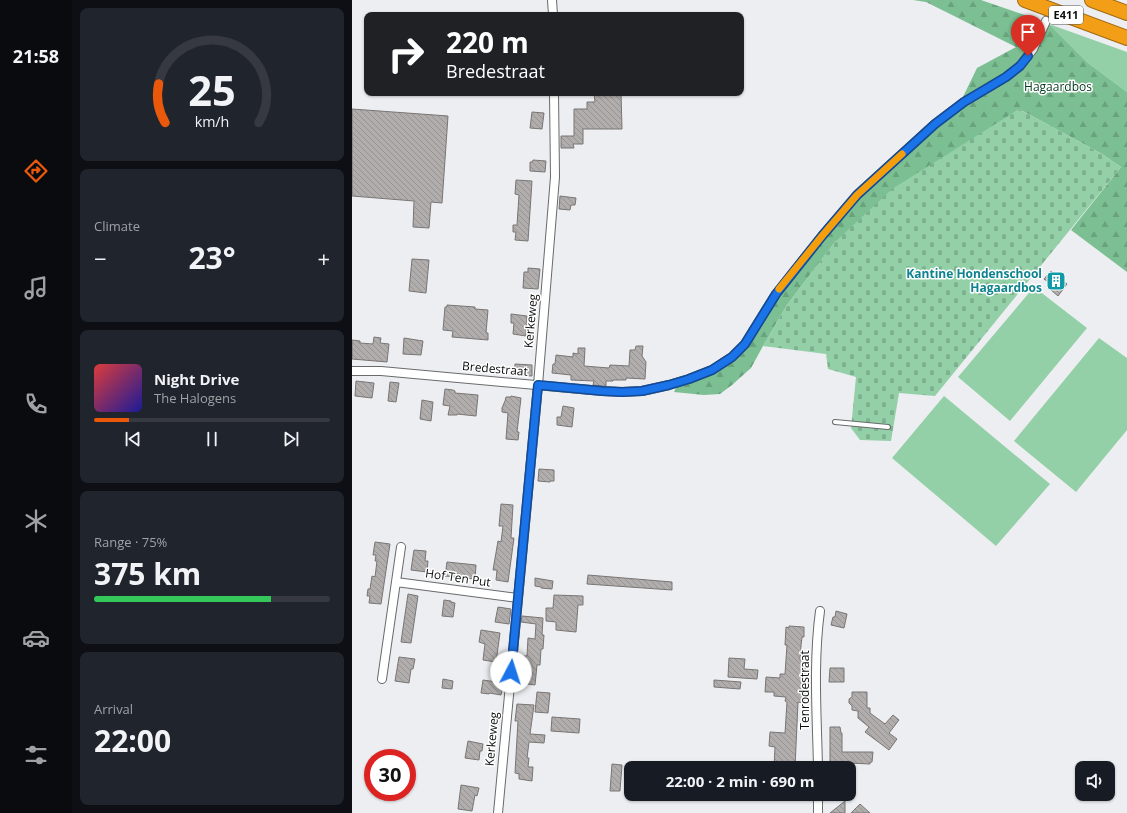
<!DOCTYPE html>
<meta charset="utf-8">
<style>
body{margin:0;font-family:"Open Sans",sans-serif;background:#20242c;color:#f1f3f6;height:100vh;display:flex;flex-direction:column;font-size:15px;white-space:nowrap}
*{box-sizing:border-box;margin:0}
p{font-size:13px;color:#9ea1a6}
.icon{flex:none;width:22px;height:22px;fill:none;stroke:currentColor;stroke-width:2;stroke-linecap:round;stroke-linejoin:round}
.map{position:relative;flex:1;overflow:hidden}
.drawer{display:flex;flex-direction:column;gap:8px;padding:8px;background:#0d0f14;width:280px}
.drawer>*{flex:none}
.hud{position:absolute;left:12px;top:12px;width:380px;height:84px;border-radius:8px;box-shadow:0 1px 3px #0004;background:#202124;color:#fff;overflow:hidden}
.fabs{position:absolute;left:723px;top:761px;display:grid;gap:8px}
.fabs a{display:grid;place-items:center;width:40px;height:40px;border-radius:8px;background:#171b24;box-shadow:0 1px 3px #0004;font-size:20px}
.speed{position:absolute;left:12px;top:749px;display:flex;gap:8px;font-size:20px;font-weight:700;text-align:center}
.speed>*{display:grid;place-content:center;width:52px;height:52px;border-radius:50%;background:#171b24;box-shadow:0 1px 3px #0004;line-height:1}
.speed .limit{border:6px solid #d22;background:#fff;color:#111}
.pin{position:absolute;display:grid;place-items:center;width:34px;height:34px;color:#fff;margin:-41px -17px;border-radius:50% 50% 50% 0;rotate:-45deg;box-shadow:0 0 4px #0007}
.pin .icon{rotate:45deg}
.me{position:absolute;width:44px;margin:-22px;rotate:5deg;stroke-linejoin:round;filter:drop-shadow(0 0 3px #0008)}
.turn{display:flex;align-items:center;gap:14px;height:84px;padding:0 16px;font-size:18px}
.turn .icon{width:52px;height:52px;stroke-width:2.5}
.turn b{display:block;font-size:28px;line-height:34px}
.big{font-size:30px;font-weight:700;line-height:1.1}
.drawer .widget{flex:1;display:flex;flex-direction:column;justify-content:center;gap:6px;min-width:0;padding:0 14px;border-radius:8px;background:#20242c}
.drawer .dial{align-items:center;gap:0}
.dial svg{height:104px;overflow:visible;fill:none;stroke:#363941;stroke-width:7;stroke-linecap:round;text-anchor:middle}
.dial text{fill:#f1f3f6;stroke:none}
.song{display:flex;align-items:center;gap:12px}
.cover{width:48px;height:48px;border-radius:6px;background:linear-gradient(135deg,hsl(0 70% 55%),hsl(240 70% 35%))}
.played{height:4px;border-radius:2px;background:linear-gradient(90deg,#ea580c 15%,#363941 15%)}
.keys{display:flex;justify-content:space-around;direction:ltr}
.heat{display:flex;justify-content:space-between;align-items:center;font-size:22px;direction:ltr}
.charge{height:6px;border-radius:3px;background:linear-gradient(90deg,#34c759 75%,#363941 0)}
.trip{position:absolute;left:272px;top:761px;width:232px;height:40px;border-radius:8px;background:#171b24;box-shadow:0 1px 3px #0004;font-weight:700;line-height:40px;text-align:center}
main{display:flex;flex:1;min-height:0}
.tab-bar{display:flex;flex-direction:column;width:72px;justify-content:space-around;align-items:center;background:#090b0e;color:#9ea1a6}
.tab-bar .icon{width:28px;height:28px}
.tab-bar .on{color:#ea580c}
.tab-bar b{font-size:18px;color:#f1f3f6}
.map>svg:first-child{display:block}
.grass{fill:#93d0a7}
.forest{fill:url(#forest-firs)}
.cemetery{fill:url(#cemetery-stones)}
.building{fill:url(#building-back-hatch);stroke:#787574}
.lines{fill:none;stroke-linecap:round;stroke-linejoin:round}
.street-tunnel{stroke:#cbcccf;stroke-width:8;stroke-dasharray:8 4;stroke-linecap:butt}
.lane-casing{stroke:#696a6c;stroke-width:6}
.street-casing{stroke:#696a6c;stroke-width:10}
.highway-casing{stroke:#a16b13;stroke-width:16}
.lane{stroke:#fff;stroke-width:4}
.street{stroke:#fff;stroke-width:8}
.highway{stroke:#f29e16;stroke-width:14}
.route-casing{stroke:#114b97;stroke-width:10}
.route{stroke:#1a73e8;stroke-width:7}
.slow{stroke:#f59e0b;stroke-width:7}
.labels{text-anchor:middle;stroke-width:3;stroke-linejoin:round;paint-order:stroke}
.shield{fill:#fff;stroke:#545556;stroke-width:1}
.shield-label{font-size:11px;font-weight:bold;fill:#0b0c0d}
.park-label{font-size:12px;fill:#00381c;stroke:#fff}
.culture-label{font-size:12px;font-weight:bold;fill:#0d838f;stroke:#fff;text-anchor:end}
.street-label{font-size:12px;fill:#0b0c0d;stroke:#fff}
</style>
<main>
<nav class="tab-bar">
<b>21:58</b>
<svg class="icon on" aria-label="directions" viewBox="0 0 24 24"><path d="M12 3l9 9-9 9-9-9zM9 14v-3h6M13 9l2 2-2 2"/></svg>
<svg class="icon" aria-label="music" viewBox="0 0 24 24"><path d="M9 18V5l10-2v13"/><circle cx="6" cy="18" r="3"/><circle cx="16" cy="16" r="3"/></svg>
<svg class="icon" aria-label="phone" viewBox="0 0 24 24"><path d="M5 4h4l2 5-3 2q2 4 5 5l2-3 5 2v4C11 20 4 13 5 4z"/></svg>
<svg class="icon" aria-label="climate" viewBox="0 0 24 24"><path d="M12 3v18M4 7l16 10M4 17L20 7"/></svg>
<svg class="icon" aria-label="car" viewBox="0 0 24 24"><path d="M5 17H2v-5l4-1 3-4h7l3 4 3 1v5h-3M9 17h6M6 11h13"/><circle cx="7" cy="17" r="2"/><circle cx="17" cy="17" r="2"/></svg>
<svg class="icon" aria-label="filters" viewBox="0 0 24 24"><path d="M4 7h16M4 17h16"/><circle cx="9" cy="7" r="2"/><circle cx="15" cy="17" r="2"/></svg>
</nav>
<section class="drawer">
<div class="widget dial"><svg viewBox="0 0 100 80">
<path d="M14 69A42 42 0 1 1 86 69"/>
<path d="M14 69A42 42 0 0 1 9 39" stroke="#ea580c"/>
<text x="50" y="56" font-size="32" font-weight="700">25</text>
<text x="50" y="72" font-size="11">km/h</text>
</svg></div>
<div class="widget"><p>Climate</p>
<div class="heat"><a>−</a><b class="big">23°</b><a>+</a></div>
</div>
<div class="widget">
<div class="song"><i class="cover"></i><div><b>Night Drive</b><p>The Halogens</p></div></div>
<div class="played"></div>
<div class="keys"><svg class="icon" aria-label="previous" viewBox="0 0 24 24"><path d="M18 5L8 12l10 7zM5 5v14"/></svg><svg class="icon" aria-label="pause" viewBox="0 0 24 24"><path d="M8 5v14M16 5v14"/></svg><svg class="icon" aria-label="next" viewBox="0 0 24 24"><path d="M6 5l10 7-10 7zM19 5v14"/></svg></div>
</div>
<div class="widget"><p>Range · 75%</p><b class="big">375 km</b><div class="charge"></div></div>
<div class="widget"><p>Arrival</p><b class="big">22:00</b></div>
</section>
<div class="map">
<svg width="775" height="813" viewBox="0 0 775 813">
<defs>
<pattern id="forest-firs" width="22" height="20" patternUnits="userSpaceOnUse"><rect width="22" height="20" fill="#7bbf92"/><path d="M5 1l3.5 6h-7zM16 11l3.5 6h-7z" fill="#69a37d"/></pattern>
<pattern id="cemetery-stones" width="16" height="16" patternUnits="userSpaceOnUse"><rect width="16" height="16" fill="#93d0a7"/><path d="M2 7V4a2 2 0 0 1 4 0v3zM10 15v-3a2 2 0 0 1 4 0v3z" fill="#7db18f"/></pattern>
<pattern id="building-back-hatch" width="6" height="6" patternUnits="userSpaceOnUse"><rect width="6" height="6" fill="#b0adac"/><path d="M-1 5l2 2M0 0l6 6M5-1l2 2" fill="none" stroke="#969493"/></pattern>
</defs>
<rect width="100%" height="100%" fill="#edeef1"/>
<path class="grass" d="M697,24L775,52V92L736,63Z
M682,287L735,328L658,421L606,377Z
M747,338L775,358V430L724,492L662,441Z
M592,396L698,484L644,546L540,458Z"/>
<path class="forest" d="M561,0H629L687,20L684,38L665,66L609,101L625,68L664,47L574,2Z
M697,24L736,63L775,92V272L719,230L769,167L750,154L667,109L483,242L435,305L411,346L399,368L380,385L368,394L352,395L322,392L325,386L363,371L382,360L396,345L425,296L472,237L509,197L585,126L611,106L673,66L683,54Z"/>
<path class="cemetery" d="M667,109L750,154L769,167L583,396L547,393L539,441L508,440L499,428L504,377L476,369L474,354L411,346L435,305L483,242L540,189Z"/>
<path class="building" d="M242,93H269L270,129H231V144H221L222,148H209V136H222V109H235V102H243Z
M0,109L96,116L90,203L79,202L77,228L61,227L62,201L0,196Z
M180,112L192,113L190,129L178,128Z
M181,160L194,161L193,172L178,171V162H180Z
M164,180L180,181L176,241L163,240L164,232H161V225H165L167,195L163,194Z
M208,196L224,198L223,205H219L218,210L207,209Z
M60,259L77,260L74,293L57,291Z
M176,268L188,269L186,289L171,288L172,272H176Z
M699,271L715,284L706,296L699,290L702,286L692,279Z
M95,305L123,307V309L136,310L134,333H136V340L100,337L101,331L91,330L93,307H95Z
M159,314L175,316L174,336L161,334L162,323H159Z
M22,337L29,338L28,343L37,344L35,362L0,359V340L8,341V343L21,344Z
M52,338L71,341L69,355L51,354Z
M284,346H291L290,356L294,362L293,379L274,378V380H261V381H254V386H250L241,385L242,381L219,380V375L200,373L201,364H203L204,355L221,357V353L226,354V348H233L232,366L257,368L258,365L277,366L278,350H283Z
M163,364L180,365V376L162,375Z
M4,381L22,383L20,398L3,396Z
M38,382L47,383L44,402L36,401Z
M93,389L101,390L103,391V393L126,395L124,416L105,414V415H96L98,406L91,405Z
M159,396L169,398L165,432H167L166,440L154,439L156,413L150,412V408L153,401L154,397H159Z
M70,400L81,402L79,421L68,419Z
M211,406L222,408L220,427L205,425V417H209Z
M187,469L202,470V481H198V482L186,481Z
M149,504L161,505L159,538H162L156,582L144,580L145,570H141L146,541L149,542L151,526H147Z
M23,542L38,544L29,604L17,603L18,596H15L16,589H18L20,576L23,577L25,561H23L24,555H21Z
M62,550L74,551L73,561H76L75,572L59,570Z
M95,562L124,565L123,579L93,576Z
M236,575L320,582V590L235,584Z
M183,578L201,581L200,589L189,588V587L183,586Z
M56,594L66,596L59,643L49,642Z
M202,595L231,596V605H226L224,632L204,630V622L194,621V608H201Z
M92,600L99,601V602L103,603L101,617L90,616Z
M146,607L159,609L157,624L143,622Z
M484,611L495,614L492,628L479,625L481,617H483Z
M170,616L191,618L190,635H192L191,649H189L188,665H185L183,685L168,683L171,656H175L176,638L183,639L184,624L169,622Z
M437,626L452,627V637H450L449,646L448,660H454L453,676H454L452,703L446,702L443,768H422L423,747L417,746L418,732L433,733L435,702L433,701L434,697L422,696V692H413L414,677L428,678V674H433L435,645H433L434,627L437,628Z
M129,630L148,633L144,662L131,660L133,644L127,642Z
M47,657L63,659L61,669H59L57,683L43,681Z
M377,658L393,659L392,669L406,670L405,679L376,677Z
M478,668H492V682H477Z
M91,679L101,681L100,689L90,688Z
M131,680L151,683L149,695L137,693V694L129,693Z
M362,680L389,682L388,689L362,687Z
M185,692L198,693L196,713L183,712Z
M500,692H515V708H518V713L533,724L541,715L547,720L537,733L545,739L537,750L513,732L517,727L506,718V711L500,710V706L497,703V699L500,697Z
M165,704L182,705L178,734L193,735L192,743L177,742L175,758H177L176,767H181L180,781L167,779V774L163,773L166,721H163Z
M200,717L228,719L227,733L199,731Z
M478,727H488L489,733H490V752H521L520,762H518V764L497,763V767L478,768Z
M116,741L131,744L130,751H128L127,760L113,758Z
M260,764L270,765L268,791H258Z
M109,785L127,788L125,796L123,795L120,811L106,809Z
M493,801V813H478Z
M508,804L518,813H499Z"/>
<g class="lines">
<path class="street-tunnel" d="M694,21L702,0"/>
<defs>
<path id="lane" d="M483,422L536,427"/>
<path id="street" d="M200,0L201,15
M0,371H29L250,391L270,392L290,391L317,385L337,379L360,370L380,357L393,344L424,294L470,236L505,195L583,124L612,102L654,77L668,66L681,49L694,21
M44,582L166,598
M30,679L49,547
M466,768C465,716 461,663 468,611
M466,794V813
M146,813L186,385L203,177L202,93"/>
<path id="highway" d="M673,0L775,38
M740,0L775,13"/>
</defs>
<use href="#lane" class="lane-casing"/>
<use href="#street" class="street-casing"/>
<use href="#highway" class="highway-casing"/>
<use href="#lane" class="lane"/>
<use href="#street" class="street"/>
<use href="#highway" class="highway"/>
</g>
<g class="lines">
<defs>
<path id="route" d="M159,672L186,385L250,391L270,392L290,391L317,385L337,379L360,370L380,357L393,344L424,294L470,236L505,195L583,124L612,102L654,77L668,66L676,56"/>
</defs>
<use href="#route" class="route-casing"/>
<use href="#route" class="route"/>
<path class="slow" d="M427,289L470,236L505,195L550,154"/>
</g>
<defs>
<symbol id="building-square" viewBox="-11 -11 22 22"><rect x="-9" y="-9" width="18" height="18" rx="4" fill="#0f9aa8" stroke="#fff"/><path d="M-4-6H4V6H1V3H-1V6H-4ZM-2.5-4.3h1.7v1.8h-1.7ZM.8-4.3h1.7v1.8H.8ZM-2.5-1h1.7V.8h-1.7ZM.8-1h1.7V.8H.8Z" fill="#fff"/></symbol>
</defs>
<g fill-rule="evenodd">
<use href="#building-square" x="693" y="270" width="22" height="22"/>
</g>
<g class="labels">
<rect class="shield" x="697" y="6" width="34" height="18" rx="3"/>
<g class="shield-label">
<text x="714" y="19">E411</text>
</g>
<g class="park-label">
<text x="706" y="91">Hagaardbos</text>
</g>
<g class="culture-label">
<text x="690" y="278">Kantine Hondenschool<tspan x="690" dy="14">Hagaardbos</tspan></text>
</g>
<g class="street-label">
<text transform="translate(179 321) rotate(-85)" y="4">Kerkeweg</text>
<text transform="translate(143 369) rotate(5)" y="4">Bredestraat</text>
<text transform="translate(106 578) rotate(8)" y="4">Hof Ten Put</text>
<text transform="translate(453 690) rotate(-90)" y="4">Tenrodestraat</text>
<text transform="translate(140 739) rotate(-85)" y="4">Kerkeweg</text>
</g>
</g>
</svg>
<div class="fabs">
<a><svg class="icon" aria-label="sound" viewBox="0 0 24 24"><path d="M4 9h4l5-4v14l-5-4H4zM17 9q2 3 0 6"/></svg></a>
</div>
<div class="speed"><div class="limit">30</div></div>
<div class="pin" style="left:676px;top:56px;background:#d93025"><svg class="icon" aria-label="arrive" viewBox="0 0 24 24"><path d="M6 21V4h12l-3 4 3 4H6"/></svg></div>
<svg class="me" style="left:159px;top:672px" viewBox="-20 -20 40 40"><circle r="19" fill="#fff"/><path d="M0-13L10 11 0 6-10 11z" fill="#1a73e8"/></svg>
<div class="trip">22:00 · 2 min · 690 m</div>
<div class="hud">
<div class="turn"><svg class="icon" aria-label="right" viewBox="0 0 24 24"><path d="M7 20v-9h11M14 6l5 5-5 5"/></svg><div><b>220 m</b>Bredestraat</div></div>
</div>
</div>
</main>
